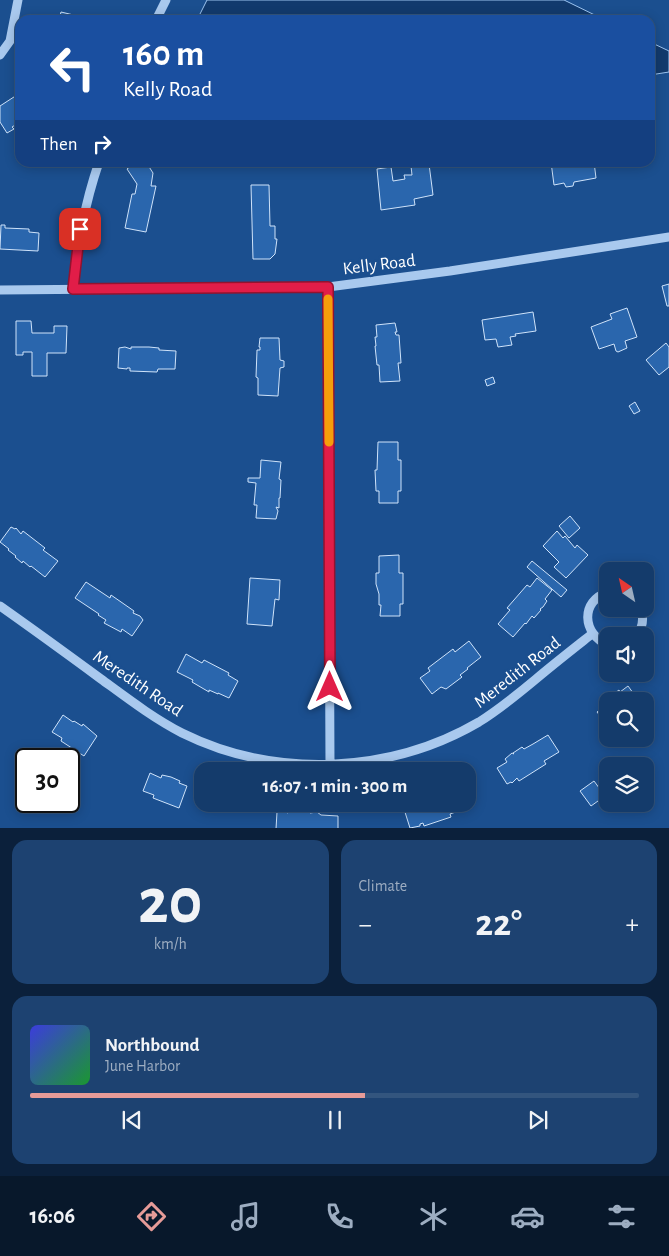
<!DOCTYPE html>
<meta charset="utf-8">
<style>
body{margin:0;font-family:"Alegreya Sans",sans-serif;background:#1d4271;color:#f1f3f6;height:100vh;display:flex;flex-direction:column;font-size:19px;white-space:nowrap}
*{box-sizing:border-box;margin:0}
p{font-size:16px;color:#9dadc1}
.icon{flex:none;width:28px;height:28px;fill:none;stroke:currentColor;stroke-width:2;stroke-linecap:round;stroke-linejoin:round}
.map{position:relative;height:828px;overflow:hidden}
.sheet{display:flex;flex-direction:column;gap:12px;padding:12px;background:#0b203b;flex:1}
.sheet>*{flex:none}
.top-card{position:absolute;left:15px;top:15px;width:640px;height:152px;border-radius:15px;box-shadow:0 2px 12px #0003,0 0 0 1px #33557e;background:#1a4fa0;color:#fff;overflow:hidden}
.needle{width:32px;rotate:326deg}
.fabs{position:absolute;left:599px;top:562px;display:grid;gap:10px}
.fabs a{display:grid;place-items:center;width:55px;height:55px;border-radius:10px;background:#143b6b;box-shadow:0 2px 12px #0003,0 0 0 1px #33557e;font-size:25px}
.speed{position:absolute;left:15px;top:748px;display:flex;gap:10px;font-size:25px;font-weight:700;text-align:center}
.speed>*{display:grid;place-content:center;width:65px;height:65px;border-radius:50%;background:#143b6b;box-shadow:0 2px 12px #0003,0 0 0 1px #33557e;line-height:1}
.speed .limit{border:2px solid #111;border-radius:8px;background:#fff;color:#111}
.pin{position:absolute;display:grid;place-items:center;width:42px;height:42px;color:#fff;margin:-21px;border-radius:10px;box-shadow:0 2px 8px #0006}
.me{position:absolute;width:55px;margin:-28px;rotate:0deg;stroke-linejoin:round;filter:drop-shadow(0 0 4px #0008)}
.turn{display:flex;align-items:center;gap:18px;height:105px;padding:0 25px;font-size:22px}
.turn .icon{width:65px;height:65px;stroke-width:2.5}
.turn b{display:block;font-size:35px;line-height:42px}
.then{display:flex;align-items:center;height:48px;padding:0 25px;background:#0003;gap:10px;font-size:19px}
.big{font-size:38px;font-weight:700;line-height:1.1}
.sheet .widget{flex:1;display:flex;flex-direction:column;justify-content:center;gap:8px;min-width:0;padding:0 18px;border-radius:15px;background:#1d4271}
.sheet .dial{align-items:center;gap:0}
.dial b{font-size:65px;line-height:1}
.song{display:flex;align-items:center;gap:15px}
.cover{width:60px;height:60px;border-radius:8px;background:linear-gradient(135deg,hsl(240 70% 55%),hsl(130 70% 35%))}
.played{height:5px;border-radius:2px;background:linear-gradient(90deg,#e69b98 55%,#33557e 55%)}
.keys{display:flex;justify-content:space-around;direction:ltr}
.heat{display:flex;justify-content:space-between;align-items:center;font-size:28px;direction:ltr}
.sheet .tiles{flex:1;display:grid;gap:12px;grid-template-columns:1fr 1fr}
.widget:last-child{grid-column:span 2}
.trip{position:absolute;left:194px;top:762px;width:282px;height:50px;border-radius:15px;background:#143b6b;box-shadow:0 2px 12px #0003,0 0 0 1px #33557e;font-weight:700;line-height:50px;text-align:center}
.tab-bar{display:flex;height:80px;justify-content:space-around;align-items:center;background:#08182b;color:#9dadc1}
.tab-bar .icon{width:35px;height:35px}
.tab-bar .selected{color:#e69b98}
.tab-bar b{font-size:22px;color:#f1f3f6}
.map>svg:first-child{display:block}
.water{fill:#123a6d;stroke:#9cc4f0}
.building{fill:#2a66ad;stroke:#cfe3fa}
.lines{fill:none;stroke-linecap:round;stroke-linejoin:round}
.minor{stroke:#a9c9ee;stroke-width:9}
.route-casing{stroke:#92132f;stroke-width:12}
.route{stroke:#e11d48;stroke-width:9}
.slow{stroke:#f59e0b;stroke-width:9}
.labels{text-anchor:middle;stroke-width:5;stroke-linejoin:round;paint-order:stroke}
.street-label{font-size:18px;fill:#fff;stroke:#1b4f8f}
</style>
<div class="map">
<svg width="669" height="829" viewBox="0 0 669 829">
<rect width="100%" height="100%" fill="#1b4f8f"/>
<path class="water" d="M207,0H564L605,20H197Z
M650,42L669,51V72L650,75Z"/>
<path class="building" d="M61,12L82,17L81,20H59Z
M20,93V122L12,127L14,129L7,133L0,122V106Z
M136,162H146L153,173L151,186H156L146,232L125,228L132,194H135L137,184L127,169Z
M551,162H594L596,178L574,182L573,186L566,187L564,183L554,185Z
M429,164L433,195L414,199L415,205L381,210L377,169L391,167L393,181L405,179L404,175H412L411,166Z
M251,185H269L270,226H275V239H277L275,254L270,259H253Z
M1,225H5V228L29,229V232L39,233L38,251L0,249Z
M669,284V306H667L662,286Z
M627,308L637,337L625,341L627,348L618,352L616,351L614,344L599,349L591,327L612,319L610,314Z
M533,312L536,331L515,334L516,336L510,337L512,345L498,347L496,339L485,340L482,320Z
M16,321H31L32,333H54V326H67L66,353H47V376H32V352H23V355H16Z
M395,323L397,332H395L396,335H399L401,363H398L400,381L380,382L379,365H377L375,346H376L375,337H377L376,325Z
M260,338H279L280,360L284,361V367L280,368L278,396L258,395V378L256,377L257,350H260V347H259Z
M666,343L669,347V367L659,375L646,360Z
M125,347L131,349V347H149L159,348V350L176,351L175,369H158L157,372L130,371V368H127V369L118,368L119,348Z
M493,377L495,383L487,386L485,380Z
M635,402L640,411L634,414L629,406Z
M378,442H398V460H401V491H398V503H379V491H376L375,470H377Z
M261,460L281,462L279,479L281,480L280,498H279V508L276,507L278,511L276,519L256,518L257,505H254L256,483L248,482V478H260Z
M570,516L580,528L569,538L559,526Z
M11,527L15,529L16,528L21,534L23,531L45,548L43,550L58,561L45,577L31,566L30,567L23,561L22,563L15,557L16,556L8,550L9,549L0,542Z
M557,531L563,538L565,536L575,548L577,545L588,555L566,578L554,567L559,562L543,546Z
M399,555V573H403V604H400V616H380L381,605H379V594L376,584V573H379V556Z
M532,561L567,590L561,597L527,567Z
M250,578L280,580L279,600L275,599L272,626L247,624Z
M537,578L552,590L545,599L547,601L543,607L540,609L541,610L534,618L532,616L526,624L525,623L513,637L498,624L510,610L507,608L527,585L530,587Z
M86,582L110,598L111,595L134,611L133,613L140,616L143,620L132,636L122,629L121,632L104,623L106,620L98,615L99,614L75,598Z
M469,641L481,657L467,668L468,669L460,675L462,677L446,689L441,687L432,694L420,678L430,671L428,668L453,649L455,652Z
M186,654L202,663L204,660L229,673L228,675L238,681L229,698L218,693V694L209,690V692L192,682L193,680L177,672Z
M628,686L639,701H608V726L597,712L606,705L605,703L607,699L612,697V695L619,690L620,692Z
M63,715L73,722L74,721L82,726L83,724L97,736L84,756L61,741L62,738L52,732Z
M548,735L559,752L544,761L546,764L519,781L517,778L512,783L511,782L507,784L497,768L507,762L505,759L512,753L514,754L513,753L522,747L524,749L533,744Z
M150,773L161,778L162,775L171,777L180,781L179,783L187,786L179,808L153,798L154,795L143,791Z
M594,781L605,796L591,806L580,791Z
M412,804H465L467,808L450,814L451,817L424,826L423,823L420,824V826L410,828L404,809Z
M294,808H298L299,811L300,809L310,810V813L317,812L321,815L338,816V829H276L277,812L282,811L288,813L289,810Z"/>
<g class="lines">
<path class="minor" d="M156,20L166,0
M0,55L10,41L18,0
M328,287L330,764
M73,289C78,243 84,206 99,162
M0,290L328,287L450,271L669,237
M608,592C580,601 582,634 608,645
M0,606C34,630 67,654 101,679C127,698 153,718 182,733C275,779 390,774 479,722C500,709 518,694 536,679C555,663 573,649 592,634
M636,636C643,628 644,619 641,609"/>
</g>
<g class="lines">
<defs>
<path id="route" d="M80,229L73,289L328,287L330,687"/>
</defs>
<use href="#route" class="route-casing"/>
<use href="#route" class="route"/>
<path class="slow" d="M328,299L329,442"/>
</g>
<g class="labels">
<g class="street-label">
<text transform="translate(379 264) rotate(-7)" y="6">Kelly Road</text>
<text transform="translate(517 672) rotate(-38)" y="6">Meredith Road</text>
<text transform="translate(138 683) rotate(34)" y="6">Meredith Road</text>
</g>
</g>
</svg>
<div class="fabs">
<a><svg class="needle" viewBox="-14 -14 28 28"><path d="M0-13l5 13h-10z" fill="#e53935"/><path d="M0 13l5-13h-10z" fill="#9dadc1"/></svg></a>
<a><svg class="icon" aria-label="sound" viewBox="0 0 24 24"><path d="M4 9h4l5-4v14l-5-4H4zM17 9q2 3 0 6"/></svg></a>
<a><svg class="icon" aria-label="search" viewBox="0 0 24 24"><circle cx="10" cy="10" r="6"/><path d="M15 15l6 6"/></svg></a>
<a><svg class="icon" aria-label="layers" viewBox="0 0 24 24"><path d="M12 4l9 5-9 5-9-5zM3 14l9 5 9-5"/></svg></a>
</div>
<div class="speed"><div class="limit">30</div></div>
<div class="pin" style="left:80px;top:229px;background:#d93025"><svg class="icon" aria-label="arrive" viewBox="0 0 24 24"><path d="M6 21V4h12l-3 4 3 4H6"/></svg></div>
<svg class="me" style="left:330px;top:687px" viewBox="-20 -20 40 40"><path d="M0-17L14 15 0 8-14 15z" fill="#e11d48" stroke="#fff" stroke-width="4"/></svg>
<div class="trip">16:07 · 1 min · 300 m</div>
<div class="top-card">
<div class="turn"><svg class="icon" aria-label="left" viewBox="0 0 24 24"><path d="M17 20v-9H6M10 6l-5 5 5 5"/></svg><div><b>160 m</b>Kelly Road</div></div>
<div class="then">Then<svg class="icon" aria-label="right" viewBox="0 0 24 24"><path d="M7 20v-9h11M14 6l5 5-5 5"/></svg></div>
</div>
</div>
<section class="sheet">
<div class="tiles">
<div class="widget dial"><b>20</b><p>km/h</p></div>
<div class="widget"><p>Climate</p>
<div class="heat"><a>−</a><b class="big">22°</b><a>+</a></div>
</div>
<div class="widget">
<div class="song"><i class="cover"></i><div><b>Northbound</b><p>June Harbor</p></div></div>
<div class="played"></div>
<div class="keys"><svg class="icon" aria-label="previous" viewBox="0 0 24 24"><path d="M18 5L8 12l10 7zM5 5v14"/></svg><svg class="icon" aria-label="pause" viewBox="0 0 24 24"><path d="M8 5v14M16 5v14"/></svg><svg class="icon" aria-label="next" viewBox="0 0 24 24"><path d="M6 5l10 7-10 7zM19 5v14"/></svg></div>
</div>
</div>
</section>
<nav class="tab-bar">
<b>16:06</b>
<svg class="icon selected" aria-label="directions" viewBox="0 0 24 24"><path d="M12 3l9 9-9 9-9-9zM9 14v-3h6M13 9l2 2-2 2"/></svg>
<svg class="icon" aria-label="music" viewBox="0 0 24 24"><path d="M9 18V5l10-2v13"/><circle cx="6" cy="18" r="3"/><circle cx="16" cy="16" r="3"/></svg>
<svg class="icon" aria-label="phone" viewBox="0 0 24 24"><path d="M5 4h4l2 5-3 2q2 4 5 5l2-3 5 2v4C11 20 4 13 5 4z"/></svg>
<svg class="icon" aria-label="climate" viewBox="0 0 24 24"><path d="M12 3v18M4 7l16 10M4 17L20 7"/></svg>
<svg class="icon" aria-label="car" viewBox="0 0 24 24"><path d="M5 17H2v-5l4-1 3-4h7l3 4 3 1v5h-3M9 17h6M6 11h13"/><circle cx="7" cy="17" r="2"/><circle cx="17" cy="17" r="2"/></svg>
<svg class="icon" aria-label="filters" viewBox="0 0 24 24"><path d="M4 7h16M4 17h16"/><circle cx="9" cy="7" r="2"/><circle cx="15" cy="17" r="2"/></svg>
</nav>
